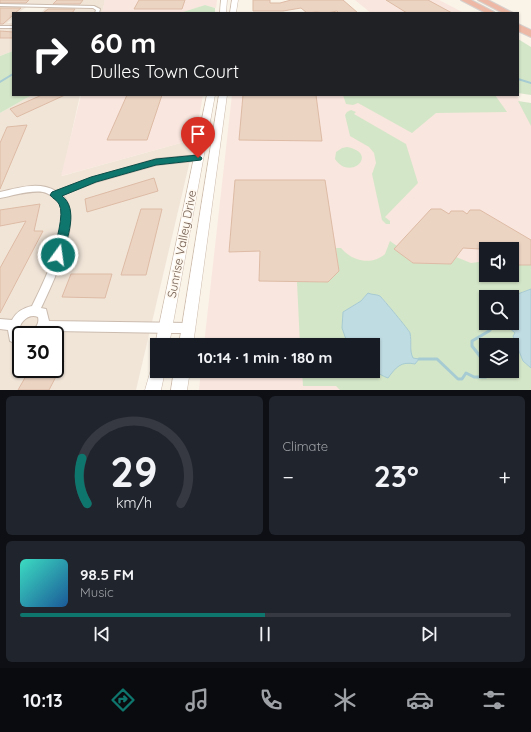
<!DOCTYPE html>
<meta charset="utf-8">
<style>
body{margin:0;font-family:Quicksand,sans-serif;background:#20242c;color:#f1f3f6;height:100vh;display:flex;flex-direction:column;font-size:15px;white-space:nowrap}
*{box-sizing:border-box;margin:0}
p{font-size:13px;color:#9ea1a6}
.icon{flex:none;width:22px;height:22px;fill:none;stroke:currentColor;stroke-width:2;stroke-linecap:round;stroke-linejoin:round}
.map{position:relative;height:390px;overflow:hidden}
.panel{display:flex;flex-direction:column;gap:6px;padding:6px;background:#0d0f14;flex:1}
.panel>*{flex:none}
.hud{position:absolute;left:12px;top:12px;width:507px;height:84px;border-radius:0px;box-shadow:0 1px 3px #0004;background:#202124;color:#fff;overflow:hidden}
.fabs{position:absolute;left:479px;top:242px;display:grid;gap:8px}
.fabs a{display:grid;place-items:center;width:40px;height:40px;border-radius:0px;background:#171b24;box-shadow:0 1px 3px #0004;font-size:20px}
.speed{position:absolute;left:12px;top:326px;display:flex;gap:8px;font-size:20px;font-weight:700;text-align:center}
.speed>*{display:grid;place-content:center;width:52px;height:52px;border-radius:50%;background:#171b24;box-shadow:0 1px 3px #0004;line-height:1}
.speed .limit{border:2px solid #111;border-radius:6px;background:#fff;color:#111}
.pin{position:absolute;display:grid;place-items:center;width:34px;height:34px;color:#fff;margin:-41px -17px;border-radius:50% 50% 50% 0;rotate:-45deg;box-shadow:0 0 4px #0007}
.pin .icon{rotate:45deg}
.me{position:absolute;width:44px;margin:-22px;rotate:14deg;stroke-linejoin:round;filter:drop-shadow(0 0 3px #0008)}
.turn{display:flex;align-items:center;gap:14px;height:84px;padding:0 12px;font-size:18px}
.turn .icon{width:52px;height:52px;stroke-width:2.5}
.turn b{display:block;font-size:28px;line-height:34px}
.big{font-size:30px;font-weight:700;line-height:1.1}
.panel .widget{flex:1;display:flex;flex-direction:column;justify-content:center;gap:6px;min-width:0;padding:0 14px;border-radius:6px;background:#20242c}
.panel .dial{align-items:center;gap:0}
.dial svg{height:104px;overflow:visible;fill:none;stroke:#363941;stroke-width:7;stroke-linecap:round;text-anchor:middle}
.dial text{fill:#f1f3f6;stroke:none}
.song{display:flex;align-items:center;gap:12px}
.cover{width:48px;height:48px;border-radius:6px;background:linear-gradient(135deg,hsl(170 70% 55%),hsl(210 70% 35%))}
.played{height:4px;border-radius:2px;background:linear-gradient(90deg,#0f766e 50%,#363941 50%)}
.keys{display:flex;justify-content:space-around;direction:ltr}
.heat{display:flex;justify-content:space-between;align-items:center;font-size:22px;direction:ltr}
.panel .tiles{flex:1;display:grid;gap:6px;grid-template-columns:1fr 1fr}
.widget:last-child{grid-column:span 2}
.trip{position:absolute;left:150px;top:338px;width:230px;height:40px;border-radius:0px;background:#171b24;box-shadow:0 1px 3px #0004;font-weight:700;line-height:40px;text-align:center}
.tabs{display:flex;height:64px;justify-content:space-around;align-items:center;background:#090b0e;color:#9ea1a6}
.tabs .icon{width:28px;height:28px}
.tabs .on{color:#0f766e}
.tabs b{font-size:18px;color:#f1f3f6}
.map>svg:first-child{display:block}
.residential{fill:#f1e5d8;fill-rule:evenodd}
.commercial{fill:#f9e6de;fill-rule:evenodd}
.green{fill:#d4e6c8;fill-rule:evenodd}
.water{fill:#bfdce2;stroke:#a6cbd2}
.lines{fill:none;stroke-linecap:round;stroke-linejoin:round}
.stream-far1{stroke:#a6cbd2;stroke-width:2}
.stream{stroke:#a6cbd2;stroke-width:3}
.building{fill:#ecd4c3;stroke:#ddbba5}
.street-casing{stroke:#cbbcaf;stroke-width:2}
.secondary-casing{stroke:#cdbcad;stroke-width:1}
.highway-casing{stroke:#d7d1ce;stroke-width:2}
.street{fill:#fff;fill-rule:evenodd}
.secondary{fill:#fff;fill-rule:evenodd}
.highway{fill:#edb9a6;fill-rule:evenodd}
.route{fill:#0f766e;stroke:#0a4d48}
.labels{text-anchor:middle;stroke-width:3;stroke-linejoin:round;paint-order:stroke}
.street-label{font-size:12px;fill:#715c4f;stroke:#fdf7ee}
</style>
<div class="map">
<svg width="531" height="390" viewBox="0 0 531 390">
<rect width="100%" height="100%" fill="#faf3e8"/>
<path class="residential" d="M0,0H105L102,13H41L46,7H26L18,13H13V18L7,23H13V51L0,56Z
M32,95H80L62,176L195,139L136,390H0V113ZM21,335H55V369H21Z"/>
<path class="commercial" d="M105,0H217L216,8L205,5L181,13H102Z
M355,0H439L464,13H371Z
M81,95H203L195,139L61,176Z
M232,95H517L531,125V390H199L201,371H373V345H204ZM486,249H512V275H486ZM486,297H512V323H486ZM486,345H512V371H486Z"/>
<path class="green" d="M205,5L215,8V13H180Z
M518,39L531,47V95L518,93Z
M13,51V95H32L0,113V56Z
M343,95L452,96L456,95H495L507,112L436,113L412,133L358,103L353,105L346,104Z
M518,101L531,103V126L530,124Z
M351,110L356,112L354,114L406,144L418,183L385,217L390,221V224H386L382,220L372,174L376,163L374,153L369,147L350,136L345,115L347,112Z
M347,147C380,153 350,182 335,159L336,152L342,148Z
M390,241L397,246L395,249L413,263L450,264L456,257L471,263L486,261V275H512V265H531V289L514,295L509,293L488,295L483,301L486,307V323L506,325L515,333L513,336L523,361L531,368V390H340L336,386H303L302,371H373V366L388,378C397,366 399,360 415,364L419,359L413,358C409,350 412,342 410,333C409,331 383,298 380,296C376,294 372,295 368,293L361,301L343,312L342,328L348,345H300L297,282H328L339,271L336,248H341C352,261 371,266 385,254ZM486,345H512V371H486Z"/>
<path class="water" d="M531,289V368L523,361L513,336L515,333L506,325L502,328L495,325L494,323H512V297H487L493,294L509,293L515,295Z
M368,293C372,295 376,294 380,296C383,299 409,330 410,333C412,342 409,350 413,358L419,359L415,364C401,361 396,367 388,378C369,371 373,363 373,345H348L342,328L343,312L361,301Z"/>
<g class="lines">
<path class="stream-far1" d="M518,79L531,83
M0,82L13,74"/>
<path class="stream" d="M419,359H437L458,379H462L466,373L474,377H486L490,371
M486,364L472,346V341L489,331L495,325"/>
</g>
<path class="building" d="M0,0H29L26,3H0Z
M57,0H83L80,4H53Z
M139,0H185L182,9H134Z
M253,0H270V3H280L291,0H343L358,13H339L337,11L327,13L316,12L307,13L301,8L283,11H253Z
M386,0H428L452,13H407Z
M0,8H21L15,13H13V15L3,24H0Z
M48,9H75L72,13H43Z
M0,31L13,32V38H0Z
M42,95H65L17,117L10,109Z
M127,95H162L147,140H107Z
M243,95H316L322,141L239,140Z
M27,125L0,189V143L7,127Z
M154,178L158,191L87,212L85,199Z
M235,180H325L339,271L328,282L259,281L260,251L229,252Z
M40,204L34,231H43L0,313V268L26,221L0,226V210Z
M141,209H162L146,275H121Z
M431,209H441L449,214L451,211H463L467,214L470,210H480L531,240V265H512V249H486V253L480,249L463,248L451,264L413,263L394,249Z
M71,274H112L105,298L62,297Z
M55,359L64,361L49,390H18L30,369H55Z"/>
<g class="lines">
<defs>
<path id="street" d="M0,4L94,6L100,9L99,13H95L96,10L93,8L0,6Z
M0,26H13V28H0Z
M198,155L202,158L201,160L156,165L96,182L62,195C86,215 52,285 41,308L46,309L49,321L188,323L192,324L193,328L192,332L188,333H174L54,331H46L43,335H31C34,328 40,325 38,317C28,313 18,323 19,334L21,335V346L10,341L8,330L0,329V319L12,320C16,312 23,308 32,306C42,286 72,224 60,204C58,199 48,193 43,192C29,190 13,196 0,198V192C19,188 38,181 56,191L91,178L156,159Z"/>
<path id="secondary" d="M221,0H227L226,13H220Z
M232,0H238L236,13H230Z
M207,95H215L169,345H157V350L155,345Z
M219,95H227L193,345H179Z
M157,363V371H165L161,390H145L152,366Z
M174,371H190L187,390H171Z"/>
<path id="highway" d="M461,0H471L494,12L486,13Z
M478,0H488L513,13H503Z
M518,24L531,30V37L518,31Z"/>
</defs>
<use href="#street" class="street-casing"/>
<use href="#secondary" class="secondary-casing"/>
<use href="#highway" class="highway-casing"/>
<use href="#street" class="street"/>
<use href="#secondary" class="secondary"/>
<use href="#highway" class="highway"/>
</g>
<path class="route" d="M198,155L202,158L201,160L156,165L96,182L62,196C79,209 67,238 63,255L62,258L58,260L55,258L53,255C55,244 65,214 59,204C57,200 53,199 50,195L52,192L91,177L156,159Z"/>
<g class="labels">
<g class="street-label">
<text transform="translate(182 244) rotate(-79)" y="4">Sunrise Valley Drive</text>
</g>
</g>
</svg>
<div class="fabs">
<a><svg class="icon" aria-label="sound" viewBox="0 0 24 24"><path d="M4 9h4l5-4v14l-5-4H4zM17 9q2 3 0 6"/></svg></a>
<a><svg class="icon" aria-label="search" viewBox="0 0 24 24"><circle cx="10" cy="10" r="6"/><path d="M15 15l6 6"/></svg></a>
<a><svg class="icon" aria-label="layers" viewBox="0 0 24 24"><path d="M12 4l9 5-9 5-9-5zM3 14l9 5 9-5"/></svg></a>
</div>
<div class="speed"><div class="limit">30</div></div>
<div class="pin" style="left:198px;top:158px;background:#d93025"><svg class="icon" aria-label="arrive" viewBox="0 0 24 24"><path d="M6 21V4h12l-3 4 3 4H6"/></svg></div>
<svg class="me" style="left:58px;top:255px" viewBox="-20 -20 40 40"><circle r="17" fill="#0f766e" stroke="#fff" stroke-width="3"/><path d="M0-11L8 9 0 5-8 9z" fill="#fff"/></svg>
<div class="trip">10:14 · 1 min · 180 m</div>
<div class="hud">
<div class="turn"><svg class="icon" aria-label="right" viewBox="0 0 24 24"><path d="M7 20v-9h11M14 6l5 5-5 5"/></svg><div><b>60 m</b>Dulles Town Court</div></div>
</div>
</div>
<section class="panel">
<div class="tiles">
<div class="widget dial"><svg viewBox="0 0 100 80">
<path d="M14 69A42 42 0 1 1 86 69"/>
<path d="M14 69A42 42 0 0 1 10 34" stroke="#0f766e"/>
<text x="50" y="56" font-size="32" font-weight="700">29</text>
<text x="50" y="72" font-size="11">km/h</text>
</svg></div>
<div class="widget"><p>Climate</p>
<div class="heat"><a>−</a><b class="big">23°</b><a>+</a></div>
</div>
<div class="widget">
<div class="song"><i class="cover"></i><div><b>98.5 FM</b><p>Music</p></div></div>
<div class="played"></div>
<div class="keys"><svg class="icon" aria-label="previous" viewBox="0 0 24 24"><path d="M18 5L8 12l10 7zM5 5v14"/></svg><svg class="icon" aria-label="pause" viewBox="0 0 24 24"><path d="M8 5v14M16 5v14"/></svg><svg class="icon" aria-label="next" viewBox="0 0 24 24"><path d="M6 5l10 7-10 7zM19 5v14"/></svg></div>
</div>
</div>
</section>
<nav class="tabs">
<b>10:13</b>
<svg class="icon on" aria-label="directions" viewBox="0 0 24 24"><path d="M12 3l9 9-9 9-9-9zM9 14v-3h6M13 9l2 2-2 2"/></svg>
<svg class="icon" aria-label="music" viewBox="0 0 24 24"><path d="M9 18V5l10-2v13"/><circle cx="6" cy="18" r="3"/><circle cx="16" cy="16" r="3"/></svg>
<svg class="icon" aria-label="phone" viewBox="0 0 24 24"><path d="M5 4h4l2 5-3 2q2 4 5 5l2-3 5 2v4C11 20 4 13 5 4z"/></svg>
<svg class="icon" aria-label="climate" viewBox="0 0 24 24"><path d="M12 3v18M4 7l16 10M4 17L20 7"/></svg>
<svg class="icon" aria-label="car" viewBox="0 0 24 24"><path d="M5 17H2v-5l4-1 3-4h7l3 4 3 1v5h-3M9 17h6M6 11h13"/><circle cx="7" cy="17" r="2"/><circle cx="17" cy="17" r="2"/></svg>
<svg class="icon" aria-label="filters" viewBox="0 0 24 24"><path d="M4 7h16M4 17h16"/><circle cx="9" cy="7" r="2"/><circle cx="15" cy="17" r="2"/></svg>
</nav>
